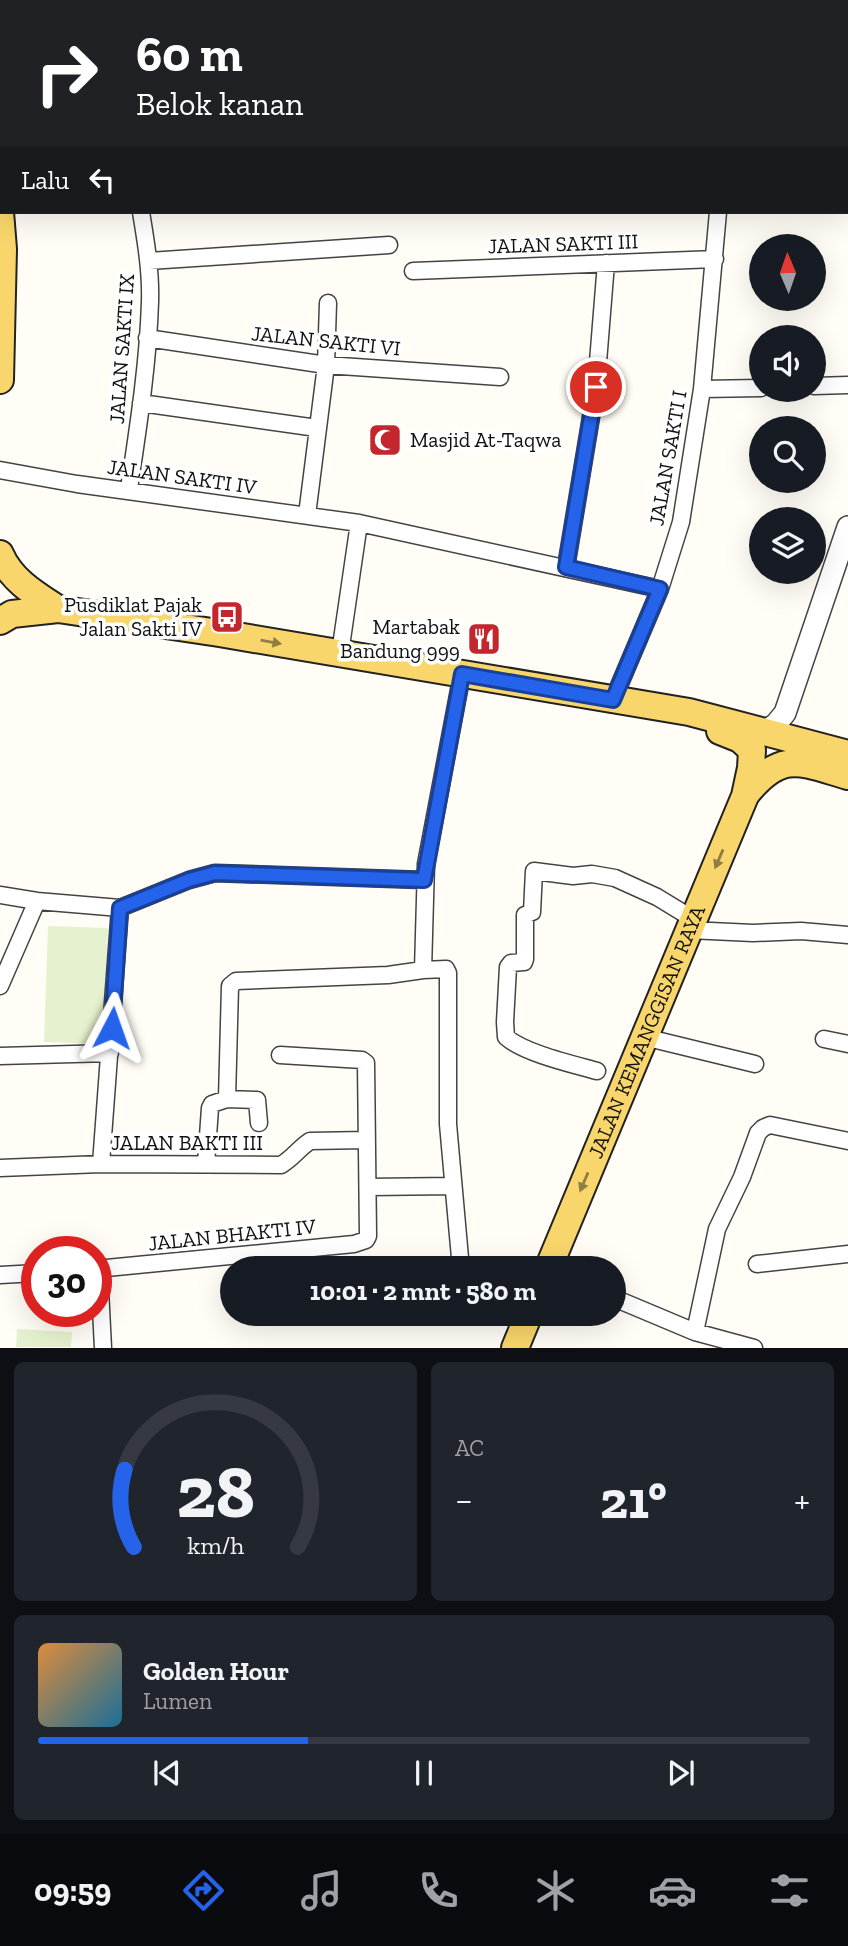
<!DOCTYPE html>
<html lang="id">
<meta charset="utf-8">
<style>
body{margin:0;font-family:"Zilla Slab",serif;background:#20242c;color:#f1f3f6;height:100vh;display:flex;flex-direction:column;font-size:26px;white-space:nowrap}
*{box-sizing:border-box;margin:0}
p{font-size:23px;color:#9ea1a6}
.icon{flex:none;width:38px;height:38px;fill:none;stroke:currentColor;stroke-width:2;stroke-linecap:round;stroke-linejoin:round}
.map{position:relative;height:1348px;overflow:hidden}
.side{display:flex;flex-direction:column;gap:14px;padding:14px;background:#0d0f14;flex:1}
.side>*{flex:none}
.hud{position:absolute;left:0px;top:0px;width:849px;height:214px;box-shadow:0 7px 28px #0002;background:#202124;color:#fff;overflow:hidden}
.needle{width:46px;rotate:358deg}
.buttons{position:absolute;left:749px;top:234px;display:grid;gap:14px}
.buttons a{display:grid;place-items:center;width:77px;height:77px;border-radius:50%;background:#171b24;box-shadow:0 7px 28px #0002;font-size:35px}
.speed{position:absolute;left:21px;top:1236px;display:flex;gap:14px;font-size:35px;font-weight:700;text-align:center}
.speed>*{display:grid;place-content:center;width:91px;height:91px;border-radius:50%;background:#171b24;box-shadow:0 7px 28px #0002;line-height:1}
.speed .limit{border:10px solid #d22;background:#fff;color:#111}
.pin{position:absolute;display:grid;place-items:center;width:60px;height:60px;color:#fff;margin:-30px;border:4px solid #fff;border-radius:50%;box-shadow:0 2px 7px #0007}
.me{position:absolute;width:77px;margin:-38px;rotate:4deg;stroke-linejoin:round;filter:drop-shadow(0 0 5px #0008)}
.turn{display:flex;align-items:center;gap:24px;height:147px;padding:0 21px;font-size:32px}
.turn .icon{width:91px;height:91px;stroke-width:2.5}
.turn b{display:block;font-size:49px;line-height:60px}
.then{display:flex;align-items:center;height:66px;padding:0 21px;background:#0003;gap:14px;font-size:26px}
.big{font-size:52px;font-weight:700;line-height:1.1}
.side .card{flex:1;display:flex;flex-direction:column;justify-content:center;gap:10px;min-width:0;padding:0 24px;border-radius:10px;background:#20242c}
.side .dial{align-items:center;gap:0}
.dial svg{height:182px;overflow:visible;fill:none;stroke:#363941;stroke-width:7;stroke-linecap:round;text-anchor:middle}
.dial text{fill:#f1f3f6;stroke:none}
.song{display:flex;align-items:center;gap:21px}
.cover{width:84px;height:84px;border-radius:10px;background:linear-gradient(135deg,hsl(30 70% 55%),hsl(200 70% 35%))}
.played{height:7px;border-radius:4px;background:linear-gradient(90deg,#2563eb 35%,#363941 35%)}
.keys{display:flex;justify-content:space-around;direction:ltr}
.heat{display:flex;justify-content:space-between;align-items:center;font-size:38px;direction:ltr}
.side .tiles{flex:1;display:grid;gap:14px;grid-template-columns:1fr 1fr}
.card:last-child{grid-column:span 2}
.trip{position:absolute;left:220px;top:1256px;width:406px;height:70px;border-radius:35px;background:#171b24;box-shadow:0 7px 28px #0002;font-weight:700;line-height:70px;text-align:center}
.dock{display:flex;height:112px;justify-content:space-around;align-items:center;background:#090b0e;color:#9ea1a6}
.dock .icon{width:49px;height:49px}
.dock .active{color:#2563eb}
.dock b{font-size:32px;color:#f1f3f6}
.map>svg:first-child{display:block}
.pitch{fill:#e6f2cf}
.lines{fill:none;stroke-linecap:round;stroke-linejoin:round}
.minor-casing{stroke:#444;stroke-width:19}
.tertiary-casing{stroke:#444;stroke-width:24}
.primary-casing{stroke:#222;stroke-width:30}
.minor{stroke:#fff;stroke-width:16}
.tertiary{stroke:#fff;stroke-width:21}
.primary{stroke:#f9d66b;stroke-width:26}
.oneway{fill:#917d42}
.route-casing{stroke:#184099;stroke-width:18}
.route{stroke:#2563eb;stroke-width:12}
.labels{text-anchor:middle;stroke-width:7;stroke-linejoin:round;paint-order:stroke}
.street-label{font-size:21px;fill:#111;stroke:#fff}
.poi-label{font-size:21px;fill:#111;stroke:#fff;text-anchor:end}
</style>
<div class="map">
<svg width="848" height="1348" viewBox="0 0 848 1348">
<rect width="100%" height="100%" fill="#fffdf5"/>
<path class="pitch" d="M48,926L108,928L104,1044L44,1042Z
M17,1329L72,1332L71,1347H16Z"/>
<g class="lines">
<defs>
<path id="minor" d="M847,24H848
M0,75H2
M0,181H2
M149,261L389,245
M413,271L715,259
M147,338L326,365L500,377
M814,386L848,385
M702,389L761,388
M141,403L317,428
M0,470L77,484L359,523L660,589
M129,489C138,428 148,365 150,302C151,272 146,242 141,212
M307,515L326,365L328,303
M566,567L596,387L606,263
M340,653L359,523
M613,700L660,589L681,522L702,389L718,212
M0,895L37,901L120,908L189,880L215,873L424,880
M689,930L753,933L801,931L848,935
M0,986L37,901
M644,1037L755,1064
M824,1039L848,1044
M0,1056L110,1053
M597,1071C572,1064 524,1053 506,1037L505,1022L508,967L511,963L524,962L525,959V915L532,912L534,871L573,876L592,874L615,878L657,897L693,919
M259,1123L257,1100L227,1099L230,986L236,981L388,975L423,970
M101,1164L120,908
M206,1164L210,1108L212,1104L227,1099
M0,1168L101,1164L281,1165C293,1158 299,1148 310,1141L366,1140
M368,1187L453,1186
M757,1264L848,1254
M96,1269L354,1244L366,1240L368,1236L366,1063L362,1060L280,1055
M99,1269L103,1348
M461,1269L448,1124V973L446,969L423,970L426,864L462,674
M0,1275L37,1273
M614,1298L695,1332L754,1348
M695,1332L717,1229L742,1177L758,1133L763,1128L770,1125L848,1141"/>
<path id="tertiary" d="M764,732L776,724L785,713L848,527"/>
<g id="primary">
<path d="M0,212L3,249L0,380"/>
<path d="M0,554C11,580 35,594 58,609"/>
<path d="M0,621L12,614L58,609L219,633L689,712L848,754"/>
<path d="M746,794C782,750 800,762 848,776"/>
<path id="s1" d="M548,1269L745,796L751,768L752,750L740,739L720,731"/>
<path d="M515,1348L529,1314"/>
</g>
</defs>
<use href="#minor" class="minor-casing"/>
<use href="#tertiary" class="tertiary-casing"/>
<use href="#primary" class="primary-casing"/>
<use href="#minor" class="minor"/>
<use href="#tertiary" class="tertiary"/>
<use href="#primary" class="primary"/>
</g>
<defs><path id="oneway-solid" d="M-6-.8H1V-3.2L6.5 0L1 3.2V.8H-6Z" transform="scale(1.75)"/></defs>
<g class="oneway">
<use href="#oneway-solid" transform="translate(271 642) rotate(10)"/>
<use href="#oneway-solid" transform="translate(719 859) rotate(113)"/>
<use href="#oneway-solid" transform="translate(584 1182) rotate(113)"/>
</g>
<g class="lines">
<defs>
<path id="route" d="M112,1028L120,908L189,880L215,873L424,880L462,674L613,700L660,589L566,567L596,387"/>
</defs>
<use href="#route" class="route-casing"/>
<use href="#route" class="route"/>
</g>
<defs>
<symbol id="mosque-square" viewBox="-11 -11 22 22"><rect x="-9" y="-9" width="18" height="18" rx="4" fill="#c4262e" stroke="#fff"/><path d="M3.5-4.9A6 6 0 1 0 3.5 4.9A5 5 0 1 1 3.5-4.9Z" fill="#fff"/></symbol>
<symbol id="bus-square" viewBox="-11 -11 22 22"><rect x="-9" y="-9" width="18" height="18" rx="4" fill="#c4262e" stroke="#fff"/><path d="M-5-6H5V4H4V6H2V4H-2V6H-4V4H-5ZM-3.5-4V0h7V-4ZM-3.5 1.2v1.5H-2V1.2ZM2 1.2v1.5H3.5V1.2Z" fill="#fff"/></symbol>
<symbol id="restaurant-square" viewBox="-11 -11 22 22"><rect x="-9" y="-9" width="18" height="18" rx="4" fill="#c4262e" stroke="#fff"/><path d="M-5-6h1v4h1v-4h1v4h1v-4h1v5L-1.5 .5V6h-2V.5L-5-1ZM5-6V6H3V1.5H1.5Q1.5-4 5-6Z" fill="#fff"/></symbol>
</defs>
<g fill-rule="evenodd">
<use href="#mosque-square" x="366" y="421" width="38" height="38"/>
<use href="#bus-square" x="208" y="598" width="38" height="38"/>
<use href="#restaurant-square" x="465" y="620" width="38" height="38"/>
</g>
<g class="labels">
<g class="street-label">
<text transform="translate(563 244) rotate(-2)" y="7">JALAN SAKTI III</text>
<text transform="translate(326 341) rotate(6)" y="7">JALAN SAKTI VI</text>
<text transform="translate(122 349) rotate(-86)" y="7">JALAN SAKTI IX</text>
<text transform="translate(668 458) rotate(-80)" y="7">JALAN SAKTI I</text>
<text transform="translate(182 477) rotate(8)" y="7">JALAN SAKTI IV</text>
<text dy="7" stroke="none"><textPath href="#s1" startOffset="257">JALAN KEMANGGISAN RAYA</textPath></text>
<text x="187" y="1150">JALAN BAKTI III</text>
<text transform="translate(232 1235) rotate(-6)" y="7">JALAN BHAKTI IV</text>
</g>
<g class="poi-label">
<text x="410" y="447" text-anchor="start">Masjid At-Taqwa</text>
<text x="202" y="612">Pusdiklat Pajak<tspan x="202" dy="24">Jalan Sakti IV</tspan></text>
<text x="460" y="634">Martabak<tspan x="460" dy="24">Bandung 999</tspan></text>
</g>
</g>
</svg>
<div class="buttons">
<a><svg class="needle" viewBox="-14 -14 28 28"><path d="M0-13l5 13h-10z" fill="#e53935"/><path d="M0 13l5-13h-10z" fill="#9ea1a6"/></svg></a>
<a><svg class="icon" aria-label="sound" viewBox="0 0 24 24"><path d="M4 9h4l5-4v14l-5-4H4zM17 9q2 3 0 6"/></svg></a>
<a><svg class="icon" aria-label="search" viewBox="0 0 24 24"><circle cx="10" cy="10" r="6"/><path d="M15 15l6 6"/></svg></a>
<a><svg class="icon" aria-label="layers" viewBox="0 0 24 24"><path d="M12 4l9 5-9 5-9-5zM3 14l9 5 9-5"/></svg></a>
</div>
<div class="speed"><div class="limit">30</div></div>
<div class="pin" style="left:596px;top:387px;background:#d93025"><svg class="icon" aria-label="arrive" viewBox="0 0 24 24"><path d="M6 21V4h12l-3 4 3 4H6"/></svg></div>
<svg class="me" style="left:112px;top:1028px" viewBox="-20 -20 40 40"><path d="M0-17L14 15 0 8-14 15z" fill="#2563eb" stroke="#fff" stroke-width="4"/></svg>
<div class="trip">10:01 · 2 mnt · 580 m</div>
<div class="hud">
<div class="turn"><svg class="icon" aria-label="right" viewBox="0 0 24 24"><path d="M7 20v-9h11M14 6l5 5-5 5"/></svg><div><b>60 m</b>Belok kanan</div></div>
<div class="then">Lalu<svg class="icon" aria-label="left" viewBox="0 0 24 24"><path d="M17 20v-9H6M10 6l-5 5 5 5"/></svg></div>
</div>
</div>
<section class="side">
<div class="tiles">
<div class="card dial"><svg viewBox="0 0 100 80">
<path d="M14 69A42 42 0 1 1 86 69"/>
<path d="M14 69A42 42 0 0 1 10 35" stroke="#2563eb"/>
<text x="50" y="56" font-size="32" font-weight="700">28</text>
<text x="50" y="72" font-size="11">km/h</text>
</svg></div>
<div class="card"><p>AC</p>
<div class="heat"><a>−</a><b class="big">21°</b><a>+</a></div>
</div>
<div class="card">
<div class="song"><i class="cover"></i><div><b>Golden Hour</b><p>Lumen</p></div></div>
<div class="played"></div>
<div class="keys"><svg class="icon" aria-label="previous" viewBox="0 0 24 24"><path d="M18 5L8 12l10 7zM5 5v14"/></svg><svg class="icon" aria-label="pause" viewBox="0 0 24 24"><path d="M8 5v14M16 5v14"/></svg><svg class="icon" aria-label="next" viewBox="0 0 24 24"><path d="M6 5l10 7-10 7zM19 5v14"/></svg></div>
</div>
</div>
</section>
<nav class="dock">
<b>09:59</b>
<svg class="icon active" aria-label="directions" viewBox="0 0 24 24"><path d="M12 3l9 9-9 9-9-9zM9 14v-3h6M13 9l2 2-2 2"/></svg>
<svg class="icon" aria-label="music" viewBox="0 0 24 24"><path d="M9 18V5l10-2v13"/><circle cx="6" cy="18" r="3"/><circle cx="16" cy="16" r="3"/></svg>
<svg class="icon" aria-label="phone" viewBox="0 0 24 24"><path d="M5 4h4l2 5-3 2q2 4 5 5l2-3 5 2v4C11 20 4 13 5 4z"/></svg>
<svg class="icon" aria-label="climate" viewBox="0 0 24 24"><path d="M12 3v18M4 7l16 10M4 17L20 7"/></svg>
<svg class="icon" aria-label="car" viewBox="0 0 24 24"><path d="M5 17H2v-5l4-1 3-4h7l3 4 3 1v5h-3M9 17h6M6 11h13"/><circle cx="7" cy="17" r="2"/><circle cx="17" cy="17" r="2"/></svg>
<svg class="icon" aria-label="filters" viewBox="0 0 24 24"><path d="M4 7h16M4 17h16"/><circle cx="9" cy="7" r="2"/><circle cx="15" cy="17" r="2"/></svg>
</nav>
